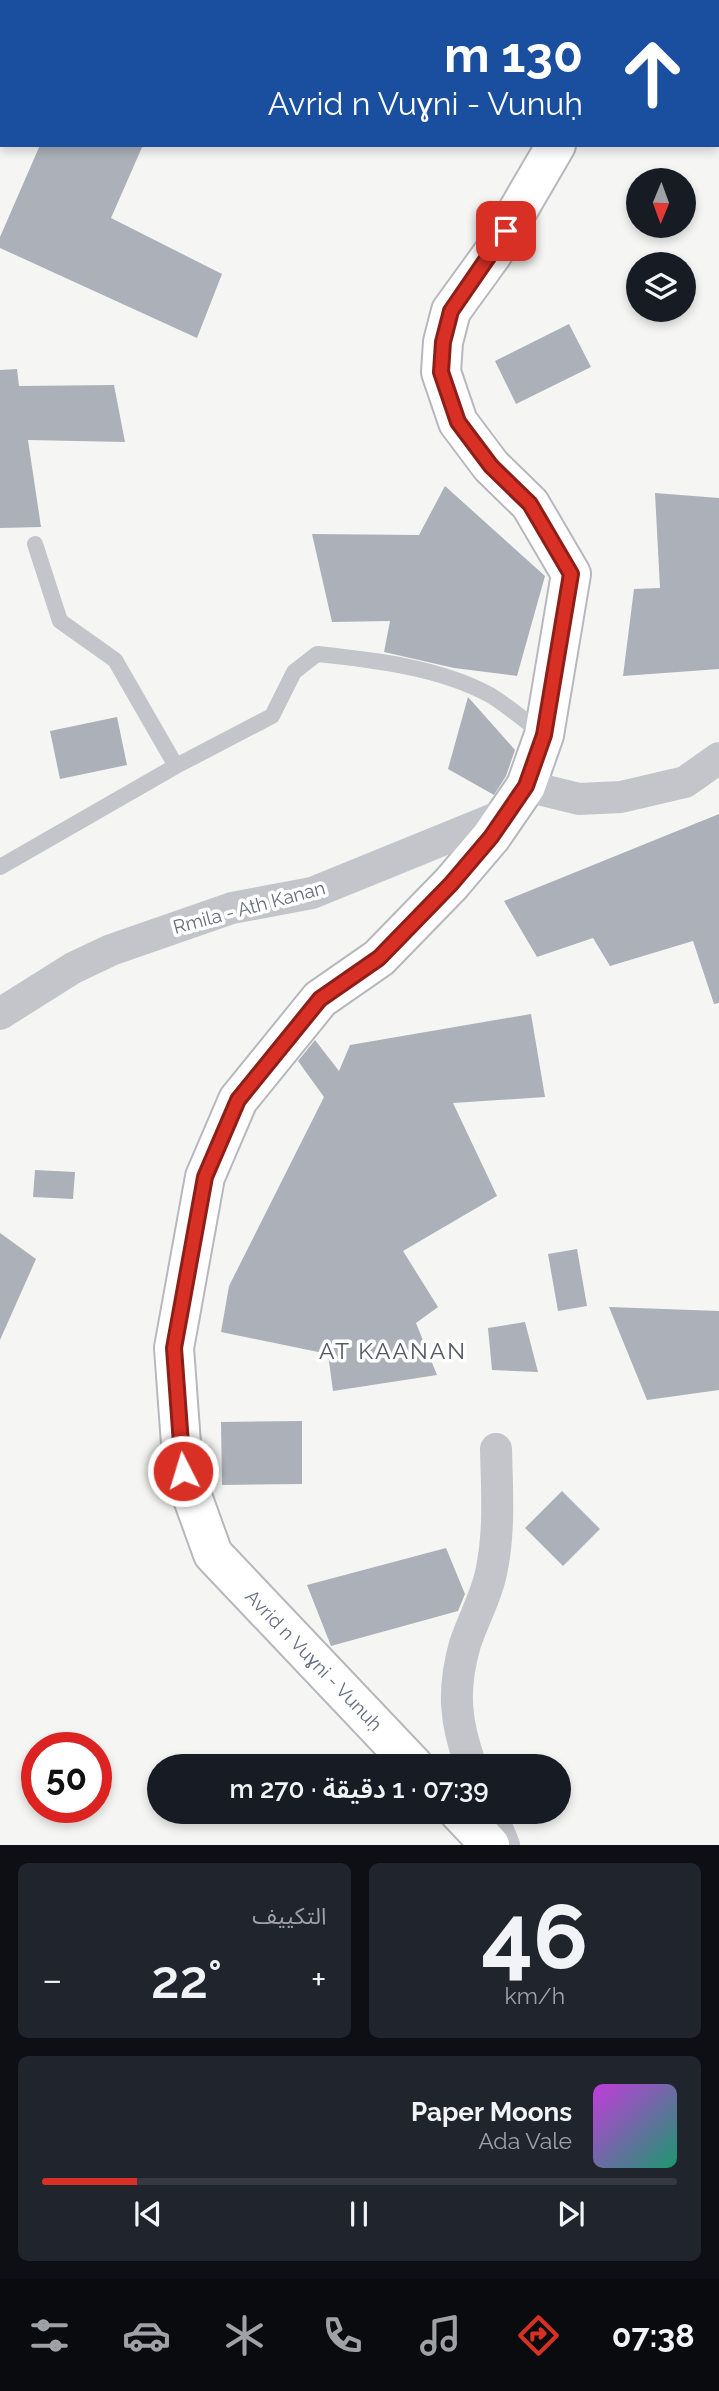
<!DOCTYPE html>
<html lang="ar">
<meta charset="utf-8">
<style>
body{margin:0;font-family:Raleway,"Noto Sans Arabic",sans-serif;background:#20242c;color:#f1f3f6;direction:rtl;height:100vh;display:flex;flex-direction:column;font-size:26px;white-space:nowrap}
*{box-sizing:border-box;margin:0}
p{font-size:23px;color:#9ea1a6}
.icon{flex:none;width:38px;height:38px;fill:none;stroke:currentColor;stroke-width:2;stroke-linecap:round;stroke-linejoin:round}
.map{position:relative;height:1845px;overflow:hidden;direction:ltr}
.side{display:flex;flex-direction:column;gap:18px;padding:18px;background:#0d0f14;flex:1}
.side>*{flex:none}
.banner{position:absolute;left:0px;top:0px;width:719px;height:147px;box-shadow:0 4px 10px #0003;direction:rtl;background:#1a4fa0;color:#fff;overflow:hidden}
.needle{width:46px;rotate:181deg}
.fabs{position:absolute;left:626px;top:168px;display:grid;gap:14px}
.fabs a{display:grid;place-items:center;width:70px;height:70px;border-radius:50%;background:#171b24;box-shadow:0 4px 10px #0003;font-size:35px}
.speed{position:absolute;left:21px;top:1732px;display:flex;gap:14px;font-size:35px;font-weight:700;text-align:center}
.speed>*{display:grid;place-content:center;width:91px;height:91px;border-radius:50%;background:#171b24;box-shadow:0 4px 10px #0003;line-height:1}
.speed .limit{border:10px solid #d22;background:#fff;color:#111}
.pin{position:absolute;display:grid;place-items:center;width:60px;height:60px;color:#fff;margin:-30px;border-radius:14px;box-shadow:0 4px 10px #0006}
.me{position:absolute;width:77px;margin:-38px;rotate:355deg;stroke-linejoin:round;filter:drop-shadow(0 0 5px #0008)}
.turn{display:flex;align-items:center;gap:24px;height:147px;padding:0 21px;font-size:32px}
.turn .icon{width:91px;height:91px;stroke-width:2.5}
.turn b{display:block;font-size:49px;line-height:60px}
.big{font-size:52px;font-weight:600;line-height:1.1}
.side .widget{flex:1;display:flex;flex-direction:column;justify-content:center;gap:10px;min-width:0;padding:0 24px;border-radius:10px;background:#20242c}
.side .dial{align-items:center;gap:0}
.dial b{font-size:91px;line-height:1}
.song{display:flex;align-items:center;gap:21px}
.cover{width:84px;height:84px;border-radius:10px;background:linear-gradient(135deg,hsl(290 70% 55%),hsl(160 70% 35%))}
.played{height:7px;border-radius:4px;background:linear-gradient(90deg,#d93025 15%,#363941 15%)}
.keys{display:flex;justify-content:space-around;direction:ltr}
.heat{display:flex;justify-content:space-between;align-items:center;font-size:38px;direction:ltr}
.side .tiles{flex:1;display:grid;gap:18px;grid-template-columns:1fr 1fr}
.widget:last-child{grid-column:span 2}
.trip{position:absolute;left:147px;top:1754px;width:424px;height:70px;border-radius:35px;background:#171b24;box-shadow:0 4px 10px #0003;font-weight:600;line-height:70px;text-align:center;direction:rtl}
.dock{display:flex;height:112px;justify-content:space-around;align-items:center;background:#090b0e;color:#9ea1a6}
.dock .icon{width:49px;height:49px}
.dock .active{color:#d93025}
.dock b{font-size:32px;color:#f1f3f6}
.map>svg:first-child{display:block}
.building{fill:#acb0b8}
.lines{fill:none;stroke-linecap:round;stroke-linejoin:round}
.secondary-casing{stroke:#b6b8be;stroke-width:42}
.lane{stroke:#c4c5ca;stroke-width:16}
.street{stroke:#c4c5ca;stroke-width:32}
.secondary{stroke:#fff;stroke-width:38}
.route-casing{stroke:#8d1f18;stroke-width:18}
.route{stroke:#d93025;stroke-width:12}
.labels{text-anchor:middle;stroke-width:7;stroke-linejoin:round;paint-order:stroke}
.street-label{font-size:19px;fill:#676e81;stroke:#fff}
.quarter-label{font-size:23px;letter-spacing:2px;fill:#555a67;stroke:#fff}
</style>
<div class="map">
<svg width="719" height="1845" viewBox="0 0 719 1845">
<rect width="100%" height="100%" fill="#f5f6f3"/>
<path class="building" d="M40,145H143L111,218L222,274L197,338L0,248V237Z
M569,324L591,367L516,404L495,361Z
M17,369L19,386L114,385L125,442L28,440L41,527L0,528V370Z
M445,486L545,576L517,676L454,668L384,652L390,621L332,622L312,534L419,535Z
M655,493L719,498V669L623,676L634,589L660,588Z
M468,697L515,750L506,776L494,795L448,769Z
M117,717L127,765L60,779L50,731Z
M719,814V1003L714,1004L693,941L610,966L593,938L537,957L504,901Z
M531,1014L545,1097L453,1103L497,1196L403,1251L438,1307L416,1323L437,1375L333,1391L328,1354L221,1332L229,1286L324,1097L298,1061L315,1040L339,1071L350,1045Z
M35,1170L75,1172L73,1199L33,1197Z
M0,1233L36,1259L0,1340Z
M577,1249L587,1306L558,1311L548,1254Z
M609,1307L719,1311V1390L647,1400Z
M525,1322L538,1372L492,1370L488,1328Z
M302,1421V1484L222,1485L221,1422Z
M562,1491L600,1529L563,1566L525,1528Z
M446,1548L465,1594L458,1611L331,1646L307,1585Z"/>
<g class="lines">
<defs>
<path id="secondary" d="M627,2L628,0
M414,1766L213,1554L183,1471L174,1348L205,1177L238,1100L320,999L379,958L451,884L491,837L526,786L544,735L571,574L530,504L491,466L458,422L441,372L443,342L451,311L493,253L556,145
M458,1811L490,1845"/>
</defs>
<use href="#secondary" class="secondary-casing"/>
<path class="lane" d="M35,544L60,621L115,660L176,766
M0,867L176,766L272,716L294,672L317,654C373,660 439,667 490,695C508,706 525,721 542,733"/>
<path class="street" d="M526,786L579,799L621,797L685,782L719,758
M0,1014L73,968L111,950L232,908L312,893L506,814
M471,1766C455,1722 452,1690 465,1644C473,1620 486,1597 491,1573C500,1532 497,1490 496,1449
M490,1811L504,1845"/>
<use href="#secondary" class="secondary"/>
</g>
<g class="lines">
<defs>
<path id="route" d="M183,1471L174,1348L205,1177L238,1100L320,999L379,958L451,884L491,837L526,786L544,735L571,574L530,504L491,466L458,422L441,372L443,342L451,311L506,231"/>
</defs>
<use href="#route" class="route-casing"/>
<use href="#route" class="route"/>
</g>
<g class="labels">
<g class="street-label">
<text transform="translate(249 907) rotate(-15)" y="7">Rmila - Ath Kanan</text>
<text transform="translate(314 1660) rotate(46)" y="7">Avrid n Vuɣni - Vunuḥ</text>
</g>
<g class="quarter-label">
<text x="393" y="1359">AT KAANAN</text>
</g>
</g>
</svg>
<div class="fabs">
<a><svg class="needle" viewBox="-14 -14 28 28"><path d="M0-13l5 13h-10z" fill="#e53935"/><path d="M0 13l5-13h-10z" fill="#9ea1a6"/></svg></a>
<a><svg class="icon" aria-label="layers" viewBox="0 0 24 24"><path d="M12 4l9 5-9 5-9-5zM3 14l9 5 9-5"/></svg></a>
</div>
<div class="speed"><div class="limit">50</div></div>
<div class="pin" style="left:506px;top:231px;background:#d93025"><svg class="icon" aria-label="arrive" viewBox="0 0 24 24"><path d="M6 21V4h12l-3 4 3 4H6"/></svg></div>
<svg class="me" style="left:183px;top:1471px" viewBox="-20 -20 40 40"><circle r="17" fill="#d93025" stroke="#fff" stroke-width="3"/><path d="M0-11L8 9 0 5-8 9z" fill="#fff"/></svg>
<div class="trip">07:39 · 1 دقيقة · 270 m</div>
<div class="banner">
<div class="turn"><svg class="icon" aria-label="ahead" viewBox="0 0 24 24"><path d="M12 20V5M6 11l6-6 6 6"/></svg><div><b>130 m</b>Avrid n Vuɣni - Vunuḥ</div></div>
</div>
</div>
<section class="side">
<div class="tiles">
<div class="widget dial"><b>46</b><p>km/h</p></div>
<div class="widget"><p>التكييف</p>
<div class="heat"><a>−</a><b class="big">22°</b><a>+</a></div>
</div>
<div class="widget">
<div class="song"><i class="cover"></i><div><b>Paper Moons</b><p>Ada Vale</p></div></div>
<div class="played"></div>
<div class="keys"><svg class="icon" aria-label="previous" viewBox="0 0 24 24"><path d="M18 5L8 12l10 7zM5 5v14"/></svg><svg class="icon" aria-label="pause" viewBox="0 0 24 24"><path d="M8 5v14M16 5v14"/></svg><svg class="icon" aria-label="next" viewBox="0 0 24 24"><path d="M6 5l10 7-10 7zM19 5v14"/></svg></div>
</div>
</div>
</section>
<nav class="dock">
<b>07:38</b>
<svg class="icon active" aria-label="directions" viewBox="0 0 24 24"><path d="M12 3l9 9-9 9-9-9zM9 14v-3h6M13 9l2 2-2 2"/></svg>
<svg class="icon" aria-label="music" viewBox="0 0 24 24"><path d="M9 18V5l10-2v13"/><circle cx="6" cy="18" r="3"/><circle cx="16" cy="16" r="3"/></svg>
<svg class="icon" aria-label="phone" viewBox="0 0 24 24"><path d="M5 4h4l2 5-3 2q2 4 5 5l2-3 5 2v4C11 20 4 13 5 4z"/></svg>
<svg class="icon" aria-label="climate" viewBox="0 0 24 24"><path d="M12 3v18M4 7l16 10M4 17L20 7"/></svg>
<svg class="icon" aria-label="car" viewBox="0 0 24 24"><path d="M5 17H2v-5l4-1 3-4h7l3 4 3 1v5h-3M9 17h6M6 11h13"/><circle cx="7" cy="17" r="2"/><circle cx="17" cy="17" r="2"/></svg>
<svg class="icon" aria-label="filters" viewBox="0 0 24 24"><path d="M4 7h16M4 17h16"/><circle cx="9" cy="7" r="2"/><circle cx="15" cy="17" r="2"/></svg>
</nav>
